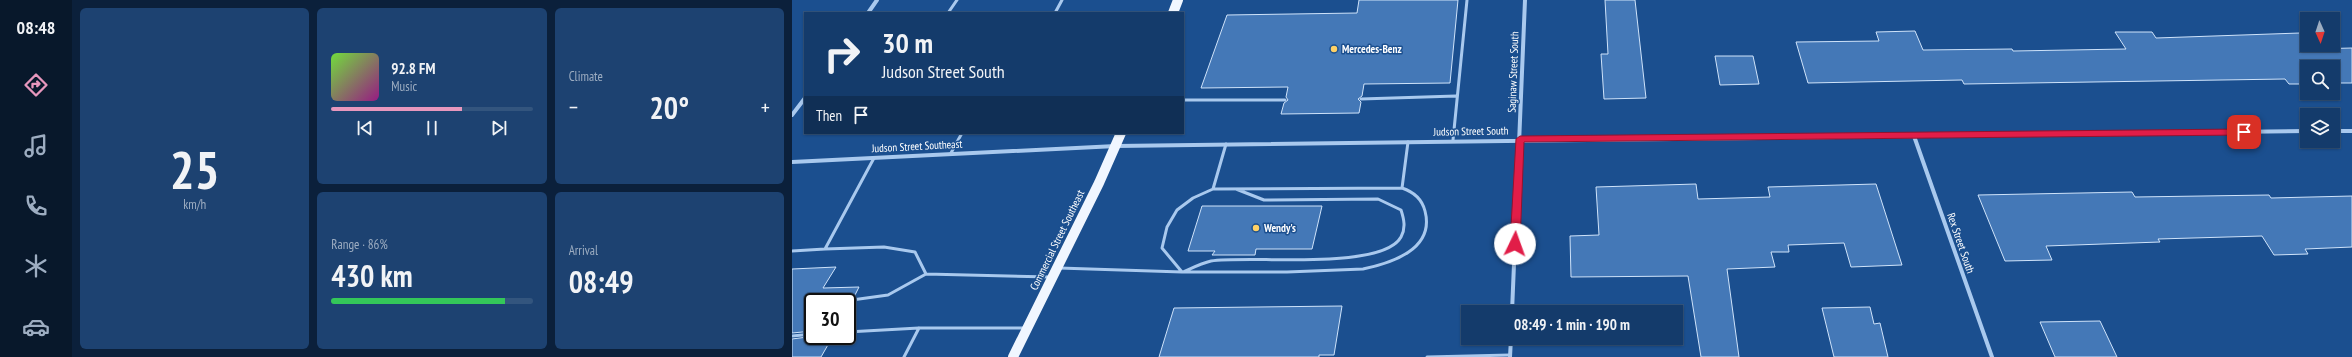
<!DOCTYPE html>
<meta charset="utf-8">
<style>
body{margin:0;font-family:"PT Sans Narrow",sans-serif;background:#1d4271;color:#f1f3f6;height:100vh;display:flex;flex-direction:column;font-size:15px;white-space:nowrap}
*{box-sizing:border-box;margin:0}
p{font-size:13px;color:#9dadc1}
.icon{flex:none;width:22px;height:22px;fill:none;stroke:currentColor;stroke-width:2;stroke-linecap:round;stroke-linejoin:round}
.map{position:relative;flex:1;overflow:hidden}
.drawer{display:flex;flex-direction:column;gap:8px;padding:8px;background:#0b203b;width:720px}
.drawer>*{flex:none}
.banner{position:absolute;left:12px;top:12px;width:380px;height:122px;border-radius:0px;box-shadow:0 1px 3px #0004,0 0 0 1px #33557e;background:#143b6b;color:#f1f3f6;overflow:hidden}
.needle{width:26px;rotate:177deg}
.tools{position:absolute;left:1508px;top:12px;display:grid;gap:8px}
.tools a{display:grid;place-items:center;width:40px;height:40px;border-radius:0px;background:#143b6b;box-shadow:0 1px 3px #0004,0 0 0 1px #33557e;font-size:20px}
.speed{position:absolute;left:12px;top:293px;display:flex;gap:8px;font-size:20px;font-weight:700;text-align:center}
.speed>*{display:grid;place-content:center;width:52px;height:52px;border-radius:50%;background:#143b6b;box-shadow:0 1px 3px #0004,0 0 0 1px #33557e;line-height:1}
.speed .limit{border:2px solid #111;border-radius:6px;background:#fff;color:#111}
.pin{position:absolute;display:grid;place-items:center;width:34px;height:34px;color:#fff;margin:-17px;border-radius:8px;box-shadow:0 2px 6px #0006}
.me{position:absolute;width:44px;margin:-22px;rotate:3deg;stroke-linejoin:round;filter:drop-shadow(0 0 3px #0008)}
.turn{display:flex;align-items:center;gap:14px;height:84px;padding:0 12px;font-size:18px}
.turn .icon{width:52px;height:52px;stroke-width:2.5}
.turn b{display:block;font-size:28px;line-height:34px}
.then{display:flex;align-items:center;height:38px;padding:0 12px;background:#0003;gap:8px;font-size:15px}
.big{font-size:30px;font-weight:600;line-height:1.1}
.drawer .widget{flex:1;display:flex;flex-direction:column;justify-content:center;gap:6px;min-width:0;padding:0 14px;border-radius:6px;background:#1d4271}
.drawer .dial{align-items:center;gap:0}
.dial b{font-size:52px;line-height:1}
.song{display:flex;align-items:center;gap:12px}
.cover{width:48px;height:48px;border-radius:6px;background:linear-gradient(135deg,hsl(100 70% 55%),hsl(310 70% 35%))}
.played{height:4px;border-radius:2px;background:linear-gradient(90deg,#e797bd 65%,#33557e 65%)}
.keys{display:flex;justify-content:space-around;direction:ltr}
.heat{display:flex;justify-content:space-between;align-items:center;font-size:22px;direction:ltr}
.charge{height:6px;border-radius:3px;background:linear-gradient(90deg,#34c759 86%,#33557e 0)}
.drawer .tiles{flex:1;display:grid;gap:8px;grid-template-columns:repeat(3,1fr)}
.widget:first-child{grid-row:span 2}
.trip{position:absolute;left:669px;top:305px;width:222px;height:40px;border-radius:0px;background:#143b6b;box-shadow:0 1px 3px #0004,0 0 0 1px #33557e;font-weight:600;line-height:40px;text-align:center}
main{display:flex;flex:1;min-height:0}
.tab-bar{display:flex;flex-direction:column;width:72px;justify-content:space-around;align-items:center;background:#08182b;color:#9dadc1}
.tab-bar .icon{width:28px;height:28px}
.tab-bar .selected{color:#e797bd}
.tab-bar b{font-size:18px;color:#f1f3f6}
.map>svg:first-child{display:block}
.building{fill:#4478b7;stroke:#cfe3fa}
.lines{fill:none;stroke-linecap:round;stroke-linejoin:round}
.lane{stroke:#a9c9ee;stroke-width:3}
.street{stroke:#a9c9ee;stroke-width:4}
.primary{stroke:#f0f6ff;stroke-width:10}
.route{fill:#e11d48;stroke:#92132f}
.poi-dot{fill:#ffd166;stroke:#1b4f8f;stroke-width:1.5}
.labels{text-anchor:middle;stroke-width:3;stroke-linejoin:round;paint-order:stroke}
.poi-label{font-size:11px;font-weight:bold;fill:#fff;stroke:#1b4f8f;text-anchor:start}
.street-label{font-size:11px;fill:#fff;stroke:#1b4f8f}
</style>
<main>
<nav class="tab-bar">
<b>08:48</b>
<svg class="icon selected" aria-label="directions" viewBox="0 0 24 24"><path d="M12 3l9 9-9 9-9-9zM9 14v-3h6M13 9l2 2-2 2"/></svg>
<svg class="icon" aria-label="music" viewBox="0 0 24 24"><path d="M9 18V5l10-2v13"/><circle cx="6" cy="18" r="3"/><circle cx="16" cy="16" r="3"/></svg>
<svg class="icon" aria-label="phone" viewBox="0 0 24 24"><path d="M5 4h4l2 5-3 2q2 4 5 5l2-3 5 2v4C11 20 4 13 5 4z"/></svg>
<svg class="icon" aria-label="climate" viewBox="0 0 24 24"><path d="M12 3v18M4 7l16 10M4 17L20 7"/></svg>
<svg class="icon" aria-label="car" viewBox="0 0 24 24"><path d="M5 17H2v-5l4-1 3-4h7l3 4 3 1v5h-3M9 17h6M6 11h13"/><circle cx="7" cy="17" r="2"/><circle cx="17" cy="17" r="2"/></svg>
</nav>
<section class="drawer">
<div class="tiles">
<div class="widget dial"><b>25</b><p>km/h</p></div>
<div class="widget">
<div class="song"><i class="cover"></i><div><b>92.8 FM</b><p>Music</p></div></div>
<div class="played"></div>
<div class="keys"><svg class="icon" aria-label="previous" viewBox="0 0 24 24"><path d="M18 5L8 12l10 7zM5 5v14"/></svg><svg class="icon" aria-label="pause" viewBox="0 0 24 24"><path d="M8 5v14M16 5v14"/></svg><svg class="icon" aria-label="next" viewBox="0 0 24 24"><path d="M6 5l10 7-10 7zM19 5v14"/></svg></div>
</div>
<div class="widget"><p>Climate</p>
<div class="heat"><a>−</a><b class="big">20°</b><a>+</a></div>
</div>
<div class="widget"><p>Range · 86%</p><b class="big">430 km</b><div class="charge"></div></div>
<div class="widget"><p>Arrival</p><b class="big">08:49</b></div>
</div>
</section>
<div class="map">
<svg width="1560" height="357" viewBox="0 0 1560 357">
<rect width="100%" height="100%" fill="#1b4f8f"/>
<path class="building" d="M567,0H666L658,83L572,84L570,96L566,99L569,102L567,113L489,114L492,103L496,100L494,97L496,87L409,88L435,15L565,13Z
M813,0H843L854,98L812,99L809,54H816Z
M1123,31L1131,50L1220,49L1221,51L1334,49L1323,32H1360L1364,38L1508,33L1515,45L1521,49L1560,48V83H1541V67H1515V84H1497L1493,79L1172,84L1170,80L1016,83L1004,42L1087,41L1084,32Z
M923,56H961L967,84L928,85Z
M904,184L906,199L978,197L976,187L1084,184L1110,265L1059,267L1052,243L996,245L997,252H979L983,267L935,269L947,357H909L896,276L779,277L778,236L807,235L804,187Z
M1340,192L1343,197L1477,195L1479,198L1560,196V247L1513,249L1516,254L1482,255L1470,236L1366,239L1368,242L1254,246L1260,260L1213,261L1186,195Z
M410,206H530L520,249H464L463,255H420L423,251H396Z
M44,267L31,288L67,287L62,297L57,299L59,303L55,309V302H21V331L0,333V269Z
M550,306L542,355H527V357H367L382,308Z
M1078,307L1082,324L1088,323L1096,357H1042L1030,308Z
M1308,321L1325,357H1263L1248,322Z
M23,336H41L29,357H0V339Z"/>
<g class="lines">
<path class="lane" d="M156,13L165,0
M263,13L270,0
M569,99L664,96
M391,100H493
M661,140L675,0
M159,153L170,133
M82,158L33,249L92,247L123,252L134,274L259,277
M610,188L616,142
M421,189L434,144
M0,251L33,249
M267,268L390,272
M390,272L370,248L375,227L385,210L401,198L421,189L610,188C622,192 630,199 633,211C643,249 600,263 571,269L495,272H391
M391,272C400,268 410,263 419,261C458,255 590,271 609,237C614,228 612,219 609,210L586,199L472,200L444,189
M60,300L96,295L134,274
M55,332L127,328H234
M0,336L21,334
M112,357L127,328
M635,357L718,355"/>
<path class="street" d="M76,13L85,0
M0,115L13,98
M1541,131H1560
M1122,136L1200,357
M0,162L324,146L1515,131
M720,312L733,0
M718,357L719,338"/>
<path class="primary" d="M381,13L386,0
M221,357L307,183L329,133"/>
</g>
<path class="route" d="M1452,129L1457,132L1452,135L732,142L728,244L723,248L718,244L724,139L728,136Z"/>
<g class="poi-dot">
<circle cx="542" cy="49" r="4"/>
<circle cx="464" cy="228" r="4"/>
</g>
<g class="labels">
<g class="poi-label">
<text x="550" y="53">Mercedes-Benz</text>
<text x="472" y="232">Wendy's</text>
</g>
<g class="street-label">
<text transform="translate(721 72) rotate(-88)" y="4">Saginaw Street South</text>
<text transform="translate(679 131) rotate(-1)" y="4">Judson Street South</text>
<text transform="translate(125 146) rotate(-3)" y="4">Judson Street Southeast</text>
<text transform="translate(265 240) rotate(-64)" y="4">Commercial Street Southeast</text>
<text transform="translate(1169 243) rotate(71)" y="4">Rex Street South</text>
</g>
</g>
</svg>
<div class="tools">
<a><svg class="needle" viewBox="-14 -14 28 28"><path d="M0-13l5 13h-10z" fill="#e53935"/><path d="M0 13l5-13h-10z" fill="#9dadc1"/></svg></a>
<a><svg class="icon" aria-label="search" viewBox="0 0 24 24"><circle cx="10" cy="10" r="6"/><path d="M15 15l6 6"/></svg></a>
<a><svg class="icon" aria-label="layers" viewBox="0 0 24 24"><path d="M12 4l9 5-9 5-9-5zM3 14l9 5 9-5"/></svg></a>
</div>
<div class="speed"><div class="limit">30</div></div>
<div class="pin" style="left:1452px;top:132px;background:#d93025"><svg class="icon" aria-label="arrive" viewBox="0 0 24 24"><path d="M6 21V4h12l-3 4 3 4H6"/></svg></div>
<svg class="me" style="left:723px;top:244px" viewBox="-20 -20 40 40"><circle r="19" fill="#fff"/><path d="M0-13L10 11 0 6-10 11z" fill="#e11d48"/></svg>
<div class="trip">08:49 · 1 min · 190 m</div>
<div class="banner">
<div class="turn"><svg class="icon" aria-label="right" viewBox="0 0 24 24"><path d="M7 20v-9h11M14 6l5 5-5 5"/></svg><div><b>30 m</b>Judson Street South</div></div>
<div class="then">Then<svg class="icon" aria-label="arrive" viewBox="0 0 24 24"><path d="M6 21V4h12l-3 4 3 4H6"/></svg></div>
</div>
</div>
</main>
